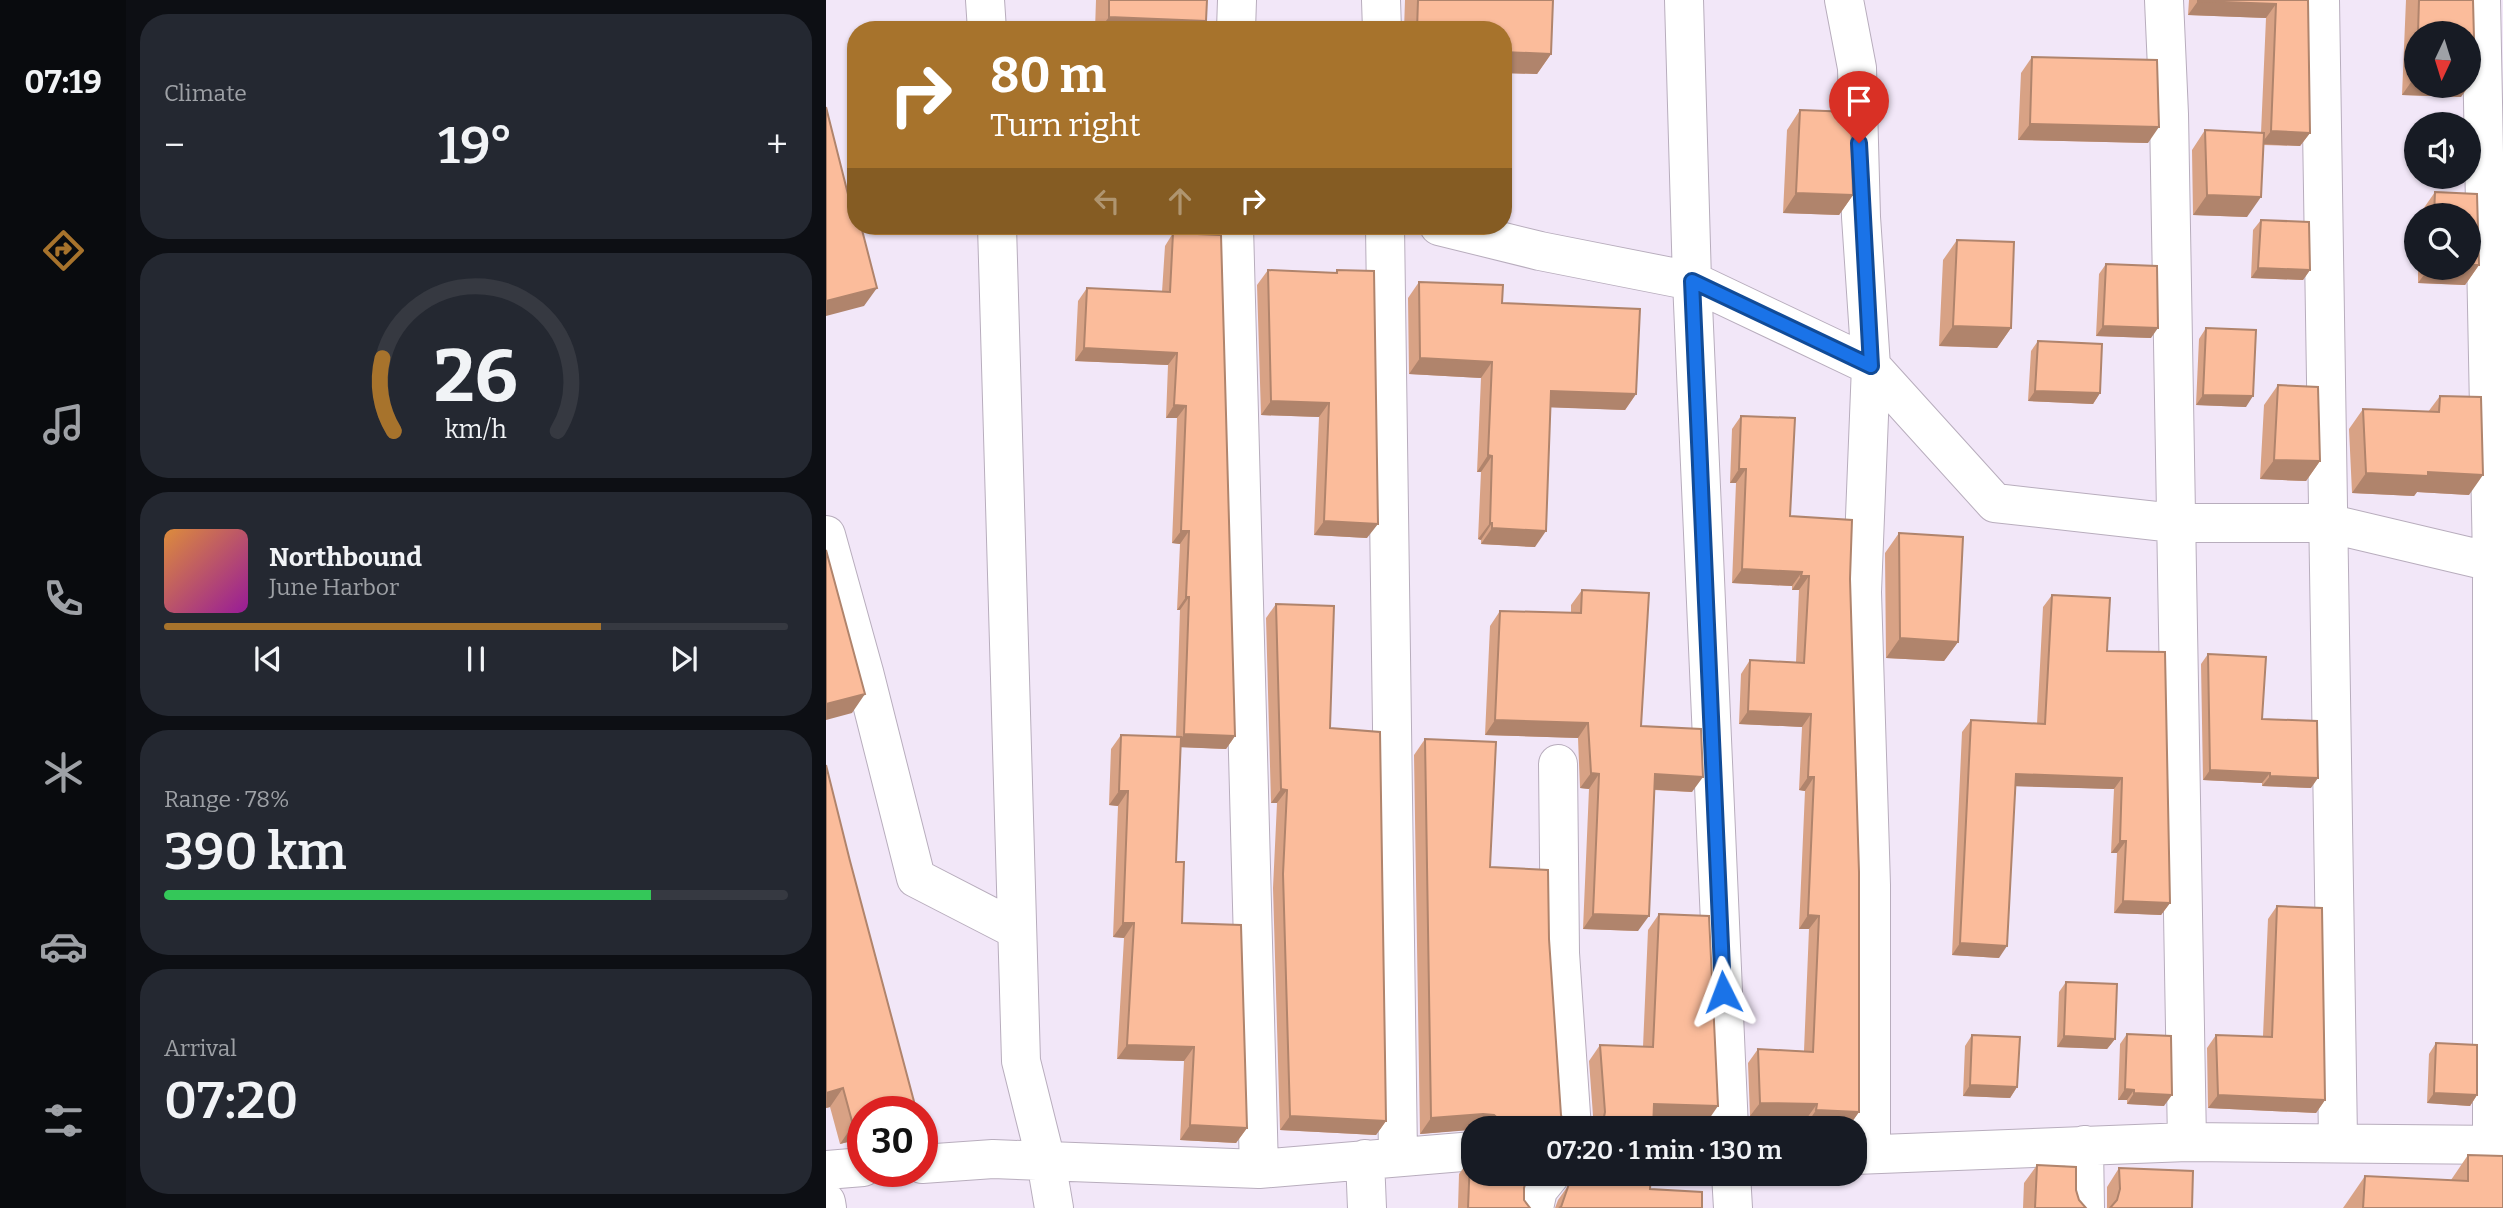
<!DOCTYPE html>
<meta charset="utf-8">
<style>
body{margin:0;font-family:Bitter,serif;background:#242831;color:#f1f3f6;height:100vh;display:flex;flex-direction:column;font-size:26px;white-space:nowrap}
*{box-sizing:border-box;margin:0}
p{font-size:23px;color:#9ea1a6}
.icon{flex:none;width:38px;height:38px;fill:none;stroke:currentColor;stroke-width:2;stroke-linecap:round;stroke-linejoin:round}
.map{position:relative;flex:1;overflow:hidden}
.panel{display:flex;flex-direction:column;gap:14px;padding:14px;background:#0d0f14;width:700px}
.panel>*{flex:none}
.guide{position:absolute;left:21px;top:21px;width:665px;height:214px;border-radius:28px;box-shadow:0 2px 5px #0004;background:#a7732c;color:#fff;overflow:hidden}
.needle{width:46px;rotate:184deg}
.controls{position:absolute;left:1578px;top:21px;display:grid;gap:14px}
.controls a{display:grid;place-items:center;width:77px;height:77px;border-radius:50%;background:#171b24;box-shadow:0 2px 5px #0004;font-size:35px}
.speed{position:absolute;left:21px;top:1096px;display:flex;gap:14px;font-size:35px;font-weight:700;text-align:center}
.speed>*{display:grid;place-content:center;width:91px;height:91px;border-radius:50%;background:#171b24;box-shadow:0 2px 5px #0004;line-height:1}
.speed .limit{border:10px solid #d22;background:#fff;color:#111}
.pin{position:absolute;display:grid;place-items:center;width:60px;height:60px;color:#fff;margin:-72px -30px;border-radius:50% 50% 50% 0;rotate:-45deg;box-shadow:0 0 7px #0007}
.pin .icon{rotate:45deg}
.me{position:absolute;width:77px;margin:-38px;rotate:357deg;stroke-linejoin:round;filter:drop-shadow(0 0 5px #0008)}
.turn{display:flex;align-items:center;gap:24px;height:147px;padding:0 28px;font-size:32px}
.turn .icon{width:91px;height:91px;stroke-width:2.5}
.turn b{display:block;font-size:49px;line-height:60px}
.lanes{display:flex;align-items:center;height:66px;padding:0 28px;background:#0003;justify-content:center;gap:35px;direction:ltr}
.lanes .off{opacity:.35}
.big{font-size:52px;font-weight:600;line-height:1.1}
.panel .card{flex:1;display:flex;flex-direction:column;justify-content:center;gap:10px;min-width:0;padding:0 24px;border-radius:28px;background:#242831}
.panel .dial{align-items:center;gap:0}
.dial svg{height:182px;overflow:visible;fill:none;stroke:#363941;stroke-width:7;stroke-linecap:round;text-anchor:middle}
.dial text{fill:#f1f3f6;stroke:none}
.song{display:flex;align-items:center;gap:21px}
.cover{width:84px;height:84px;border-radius:10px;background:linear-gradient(135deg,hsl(30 70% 55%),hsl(300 70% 35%))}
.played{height:7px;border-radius:4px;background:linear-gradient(90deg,#a7732c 70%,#363941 70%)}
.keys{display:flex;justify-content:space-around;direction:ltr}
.heat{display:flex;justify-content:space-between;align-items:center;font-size:38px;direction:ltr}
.charge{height:10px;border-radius:5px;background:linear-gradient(90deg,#34c759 78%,#363941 0)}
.trip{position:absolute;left:635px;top:1116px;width:406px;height:70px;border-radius:28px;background:#171b24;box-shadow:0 2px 5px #0004;font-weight:600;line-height:70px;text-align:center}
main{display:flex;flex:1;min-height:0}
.dock{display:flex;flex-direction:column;width:126px;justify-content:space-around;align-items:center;background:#090b0e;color:#9ea1a6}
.dock .icon{width:49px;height:49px}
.dock .active{color:#a7732c}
.dock b{font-size:32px;color:#f1f3f6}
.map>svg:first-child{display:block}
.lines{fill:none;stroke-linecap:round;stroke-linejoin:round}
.minor-casing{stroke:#b8adbd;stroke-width:40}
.minor{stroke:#fff;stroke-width:38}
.wall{fill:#d8a285}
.shaded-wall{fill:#b0846c}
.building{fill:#fbbc9b;stroke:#b0846c;stroke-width:2}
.route-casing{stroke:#114b97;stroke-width:18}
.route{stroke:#1a73e8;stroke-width:12}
</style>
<main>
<nav class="dock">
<b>07:19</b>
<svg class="icon active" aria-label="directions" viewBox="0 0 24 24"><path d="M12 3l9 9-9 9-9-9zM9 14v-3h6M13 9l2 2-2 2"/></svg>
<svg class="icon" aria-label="music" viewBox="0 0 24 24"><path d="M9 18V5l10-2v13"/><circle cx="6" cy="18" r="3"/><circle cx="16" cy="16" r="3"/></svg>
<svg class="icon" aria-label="phone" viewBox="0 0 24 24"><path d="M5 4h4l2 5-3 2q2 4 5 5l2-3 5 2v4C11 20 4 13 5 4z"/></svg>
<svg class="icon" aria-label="climate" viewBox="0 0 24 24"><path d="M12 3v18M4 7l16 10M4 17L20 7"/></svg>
<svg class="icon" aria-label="car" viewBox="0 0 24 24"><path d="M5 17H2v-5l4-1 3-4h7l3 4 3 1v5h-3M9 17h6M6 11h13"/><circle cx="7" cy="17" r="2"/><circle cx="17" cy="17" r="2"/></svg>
<svg class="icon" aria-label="filters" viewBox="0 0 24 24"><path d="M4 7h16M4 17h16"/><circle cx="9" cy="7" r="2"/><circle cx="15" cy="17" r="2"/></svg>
</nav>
<section class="panel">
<div class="card"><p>Climate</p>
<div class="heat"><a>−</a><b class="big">19°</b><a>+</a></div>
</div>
<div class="card dial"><svg viewBox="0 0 100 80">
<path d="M14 69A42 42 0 1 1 86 69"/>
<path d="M14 69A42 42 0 0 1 9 37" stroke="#a7732c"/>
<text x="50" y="56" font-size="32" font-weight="700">26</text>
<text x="50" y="72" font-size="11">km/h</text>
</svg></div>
<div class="card">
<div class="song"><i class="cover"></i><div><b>Northbound</b><p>June Harbor</p></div></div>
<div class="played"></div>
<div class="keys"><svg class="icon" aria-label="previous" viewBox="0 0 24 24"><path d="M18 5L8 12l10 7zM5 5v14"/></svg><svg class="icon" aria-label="pause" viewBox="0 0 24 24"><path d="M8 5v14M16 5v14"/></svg><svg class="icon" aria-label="next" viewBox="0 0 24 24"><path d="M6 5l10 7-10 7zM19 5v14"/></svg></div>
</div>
<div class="card"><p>Range · 78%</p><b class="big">390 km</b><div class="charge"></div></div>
<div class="card"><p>Arrival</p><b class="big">07:20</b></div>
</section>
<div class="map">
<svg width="1677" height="1208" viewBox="0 0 1677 1208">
<rect width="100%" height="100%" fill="#f2e7f8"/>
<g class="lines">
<defs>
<path id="minor" d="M159,0L161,30
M555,0L556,30
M858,0L866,281L903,1129
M1018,0L1031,68L1035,217L1045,366L1036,592L1045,885V1154
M1338,0L1343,114L1361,1142
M1494,0L1512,1139L1498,1143
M1655,0L1666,562V1146
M410,30L411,0
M171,226L195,1061L220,1161L228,1208
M408,226L433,1169
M559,226L572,1156
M613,226L714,251L866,281L1045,366L1169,503L1348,523H1501L1666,562L1677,563
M0,535L38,672L90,878L191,930
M732,764L734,953L746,1129
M1258,1145L1259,1208
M1029,1155L1361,1142L1677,1145
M539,1159L541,1208
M96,1164L167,1159L433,1169L648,1151
M0,1170L37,1167
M905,1174L907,1208
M0,1202L1,1208
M708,1208L712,1190L725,1174"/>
</defs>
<use href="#minor" class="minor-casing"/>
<use href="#minor" class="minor"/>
</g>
<path class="wall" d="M270,0H381L380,21L373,30H269Z
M579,0H727L725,54L711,74L677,73V30H578Z
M1363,0H1482L1484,133L1474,146L1437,145L1421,217L1367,215L1366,150L1379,130L1435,133L1440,18L1362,15Z
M1580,0H1647L1643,33H1591V86L1635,97L1576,95Z
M1206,57L1322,143L1192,140L1195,73Z
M974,110L1027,195L1013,215L957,213L961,130Z
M1609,192L1651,194L1653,265L1639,285L1592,283V268H1643V215H1595V212Z
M1435,220L1484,270L1477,280L1425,278L1427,230Z
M347,233L409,736L400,749L355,747L350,862L356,923L421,1128L410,1143L354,1140L358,1061L291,1059L298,938L287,937L292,806L283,805L285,749L295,735L350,737L354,610H351L354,544L346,543L351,418H340L342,365L249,361L252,301L261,288L336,292L339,246Z
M1131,240L1185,328L1171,348L1113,346L1117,260Z
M1280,264L1325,338L1270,336L1273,274Z
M442,270L509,273L511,270L541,538L488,535L493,417L435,415L431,285Z
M593,282L676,303L810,394L799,410L725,407L709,547L655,544V540L652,539L655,472H651L655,378L583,374L582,298Z
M1380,328L1420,407L1370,405L1373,339Z
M1212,341L1274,393L1267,404L1202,401L1205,351Z
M1452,385L1494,461L1480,481L1434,479L1438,405Z
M1614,396L1643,495L1591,492L1588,496L1526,493L1523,429L1537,409L1602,412Z
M915,416L964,516L1024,579L1033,1112L1023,1126L981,1124V1118L924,1116L922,1063L932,1049L978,1051L983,929H973L979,791L973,790L976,727L913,724L915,674L924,660L970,662L973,590H966V586L906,583L910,483H904L906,429Z
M1073,533L1132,642L1118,661L1060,658L1059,553Z
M756,590L815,726L866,792L828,790L812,931L757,929L763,789L754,788L752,738L659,735L664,626L674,611L745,613V605Z
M1226,595L1281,651L1344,903L1335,915L1288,913L1291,853H1285L1288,789L1190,786L1173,958L1126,955L1136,732L1145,720L1211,724L1217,607Z
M450,604L504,728L560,1121L550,1135L454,1130L447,888L451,803H445L440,618Z
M1382,654L1436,719L1485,788L1436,786V783L1377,780L1375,664Z
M599,739L664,867L723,939L735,1115L739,1125L743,1129H648L594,1134L588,755Z
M0,765L24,861L90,1109L88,1111H37V1138L14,1144L4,1107L0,1108Z
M1451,906L1499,1100L1490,1113L1382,1108L1381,1048L1390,1035L1437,1036L1442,919Z
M833,914L881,1122L827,1120V1129H768L763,1061L774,1045L817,1047L822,930Z
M1240,982L1289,1039L1281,1049L1231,1047L1233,992Z
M1301,1034L1338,1106L1301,1104V1100H1292L1294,1044Z
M1146,1035L1191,1087L1184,1098L1137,1096L1139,1046Z
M1610,1043L1651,1095L1644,1106L1601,1103L1603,1054Z
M1642,1155L1677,1208H1517L1539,1176L1625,1180Z
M644,1159L698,1188V1200L704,1208H632L633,1174Z
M1211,1165L1253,1200L1260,1208H1197L1198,1183Z
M1293,1168L1366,1208H1281V1187Z
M746,1174H825L824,1189L876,1208H729L732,1200L744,1183L747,1177Z"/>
<path class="shaded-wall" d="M1372,1L1450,4L1440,18L1362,15Z
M283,17L380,21L373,30H273Z
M677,52L725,54L711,74L677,73Z
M1590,75L1591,86H1643L1635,97L1576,95Z
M1643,77L1649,78L1643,86Z
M1204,124L1333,127L1322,143L1192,140Z
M1445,131L1484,133L1474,146L1435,144Z
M970,193L1027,195L1013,215L957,213Z
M1381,195L1435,197L1421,217L1367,215Z
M1643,265H1653L1639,285L1592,283L1603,268H1643Z
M1432,268L1484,270L1477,280L1425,278Z
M51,288L38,306L0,316V301Z
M1127,326L1185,328L1171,348L1113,346Z
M1277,326L1332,328L1325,338L1270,336Z
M258,348L351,353L342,365L249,361Z
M594,358L666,362L655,378L583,374Z
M725,391L810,394L799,410L714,407Z
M1209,391L1274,393L1267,404L1202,401Z
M1377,395L1427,396L1420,407L1370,405Z
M445,401L503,403L493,417L435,415Z
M348,405L360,406L351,418H340Z
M662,455L666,456L655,472H651Z
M1448,460L1494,461L1480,481L1434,479Z
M913,469H920L910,483H904Z
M1602,472L1657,475L1643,495L1591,492L1588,496L1526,493L1540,473Z
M498,521L552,524L541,538L488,535Z
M664,523H666L655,540L652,539Z
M666,528L720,531L709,547L655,544Z
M355,531H363L354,544L346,543Z
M916,569L976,572L966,586L906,583Z
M975,576H983L973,590H966Z
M360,597H363L354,610H351Z
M1074,638L1132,642L1118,661L1060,658Z
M39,694L26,713L0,720V704Z
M922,711L985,714L976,727L913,724Z
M669,720L762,723L752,738L659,735Z
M358,734L409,736L400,749L350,747Z
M1384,770L1444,773L1436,783L1377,780Z
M765,773L773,774L763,789L754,788Z
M829,774L877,777L866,792L818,789Z
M1190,774L1296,778L1288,789L1182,786Z
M1444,776L1492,778L1485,788L1436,786Z
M982,777H988L979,791L973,790Z
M455,789L461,790L451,803H445Z
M293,791H302L292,806L283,805Z
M1294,841H1300L1291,853H1285Z
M1297,901L1344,903L1335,915L1288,913Z
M767,914L823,916L812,931L757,929Z
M982,915L993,916L983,929H973Z
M297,923H308L298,938L287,937Z
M1134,943L1181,946L1173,958L1126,955Z
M1238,1036L1289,1039L1281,1049L1231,1047Z
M301,1045L368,1047L358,1061L291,1059Z
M1144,1085L1191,1087L1184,1098L1137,1096Z
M17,1088L4,1107L0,1108V1093Z
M1299,1089L1308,1090L1301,1100H1292Z
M1308,1093L1346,1095L1338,1106L1301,1104Z
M1608,1093L1651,1095L1644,1106L1601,1103Z
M1392,1095L1499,1100L1490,1113L1382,1108Z
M934,1103L991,1104L981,1118L924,1116Z
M828,1104L892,1106L881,1122L817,1120Z
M990,1110L1033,1112L1023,1126L981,1124Z
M657,1114L668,1115L658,1129L594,1134L605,1118Z
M464,1116L560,1121L550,1135L454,1130Z
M37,1122V1138L14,1144L27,1125Z
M364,1125L421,1128L410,1143L354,1140Z"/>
<path class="building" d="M283,0H381L380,21L283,17Z
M592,0H727L725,54L677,52V30H591Z
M1372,0H1482L1484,133L1445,131L1450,4L1372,1Z
M1593,0H1647L1649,78L1643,77V33H1592Z
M1206,57L1331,60L1333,127L1204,124Z
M0,107L30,226H35L51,288L0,301Z
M974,110L1025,112L1027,195L970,193Z
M1379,130L1438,133L1435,197L1381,195Z
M1609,192L1651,194L1653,265H1643V215H1608Z
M1435,220L1483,222L1484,270L1432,268Z
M347,233L395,235L409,736L358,734L363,597H360L363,531H355L360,406L348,405L351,353L258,348L261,288L344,292Z
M1131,240L1188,242L1185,328L1127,326Z
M1280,264L1331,266L1332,328L1277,326Z
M442,270L511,273V270L548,271L552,524L498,521L503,403L445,401Z
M593,282L677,285L676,303L814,309L810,394L725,391L720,531L666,528V523H664L666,456L662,455L666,362L594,358Z
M1380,328L1430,330L1427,396L1377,395Z
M1212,341L1276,344L1274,393L1209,391Z
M1452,385L1492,387L1494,461L1448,460Z
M1614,396L1655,397L1657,475L1602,472V476L1540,473L1537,409L1613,412Z
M915,416L969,418L964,516L1026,520L1024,579L1033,872V1112L990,1110L991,1104L934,1103L932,1049L987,1052L993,916L982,915L988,777H982L985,714L922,711L924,660L978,663L983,576H975L976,572L916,569L920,469H913Z
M1073,533L1137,537L1132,642L1074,638Z
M0,550L39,694L0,704Z
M756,590L823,593L815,726L875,729L877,777L829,774L823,916L767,914L773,774L765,773L762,723L669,720L674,611L755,613Z
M1226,595L1284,598L1281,651L1339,652L1344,903L1297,901L1300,841H1294L1296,778L1190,774L1181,946L1134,943L1145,720L1219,724Z
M450,604L508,606L504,728L554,732L560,1121L464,1116L457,874L461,790L455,789Z
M1382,654L1440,657L1436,719L1491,721L1492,778L1444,776V773L1384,770Z
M295,735L355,737L350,862H358L356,923L415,925L421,1128L364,1125L368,1047L301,1045L308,923H297L302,791H293Z
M599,739L670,742L664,867L722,870L723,939L735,1115L739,1125L743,1129H679L676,1122L668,1115L657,1114L605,1118Z
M0,765L24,861L90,1109L80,1111H37V1122L27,1125L17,1088L0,1093Z
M1451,906L1496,908L1499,1100L1392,1095L1390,1035L1446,1037Z
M833,914L883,916L892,1106L828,1104L827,1129H772L777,1122L779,1112L774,1045L827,1047Z
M1240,982L1291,984L1289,1039L1238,1036Z
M1301,1034L1345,1036L1346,1095L1308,1093V1090L1299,1089Z
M1146,1035L1194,1037L1191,1087L1144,1085Z
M1610,1043L1651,1045V1095L1608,1093Z
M1642,1155L1677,1156V1208H1537L1539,1176L1642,1181Z
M648,1158V1174H702L698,1188V1200L704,1208H642L644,1159Z
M1211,1165L1250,1167V1190L1253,1200L1260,1208H1209Z
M1293,1168L1367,1171L1366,1208H1284L1291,1200L1294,1189Z
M751,1174H825L824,1189L876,1192V1208H733L735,1207L743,1184Z"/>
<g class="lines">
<defs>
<path id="route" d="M897,992L866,281L1045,366L1033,143"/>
</defs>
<use href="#route" class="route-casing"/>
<use href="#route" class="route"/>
</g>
</svg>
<div class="controls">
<a><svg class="needle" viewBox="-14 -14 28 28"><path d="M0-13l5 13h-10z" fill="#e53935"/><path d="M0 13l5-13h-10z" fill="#9ea1a6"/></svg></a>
<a><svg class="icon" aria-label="sound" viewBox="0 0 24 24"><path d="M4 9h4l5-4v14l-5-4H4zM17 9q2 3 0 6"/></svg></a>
<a><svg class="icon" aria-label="search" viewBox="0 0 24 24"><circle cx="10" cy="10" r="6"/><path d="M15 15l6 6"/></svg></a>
</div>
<div class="speed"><div class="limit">30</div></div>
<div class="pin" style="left:1033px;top:143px;background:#d93025"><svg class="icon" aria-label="arrive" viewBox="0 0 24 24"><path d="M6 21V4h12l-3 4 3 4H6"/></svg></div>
<svg class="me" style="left:897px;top:992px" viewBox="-20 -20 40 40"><path d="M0-17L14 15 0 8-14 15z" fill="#1a73e8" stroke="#fff" stroke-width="4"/></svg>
<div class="trip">07:20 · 1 min · 130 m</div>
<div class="guide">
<div class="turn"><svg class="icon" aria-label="right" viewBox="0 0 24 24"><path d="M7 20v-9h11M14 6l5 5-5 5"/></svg><div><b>80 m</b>Turn right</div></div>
<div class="lanes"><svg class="icon off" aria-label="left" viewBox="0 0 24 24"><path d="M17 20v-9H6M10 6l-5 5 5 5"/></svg><svg class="icon off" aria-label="ahead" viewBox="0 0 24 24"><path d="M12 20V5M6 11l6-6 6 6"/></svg><svg class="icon" aria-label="right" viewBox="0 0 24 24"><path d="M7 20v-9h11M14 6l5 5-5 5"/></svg></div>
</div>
</div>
</main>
